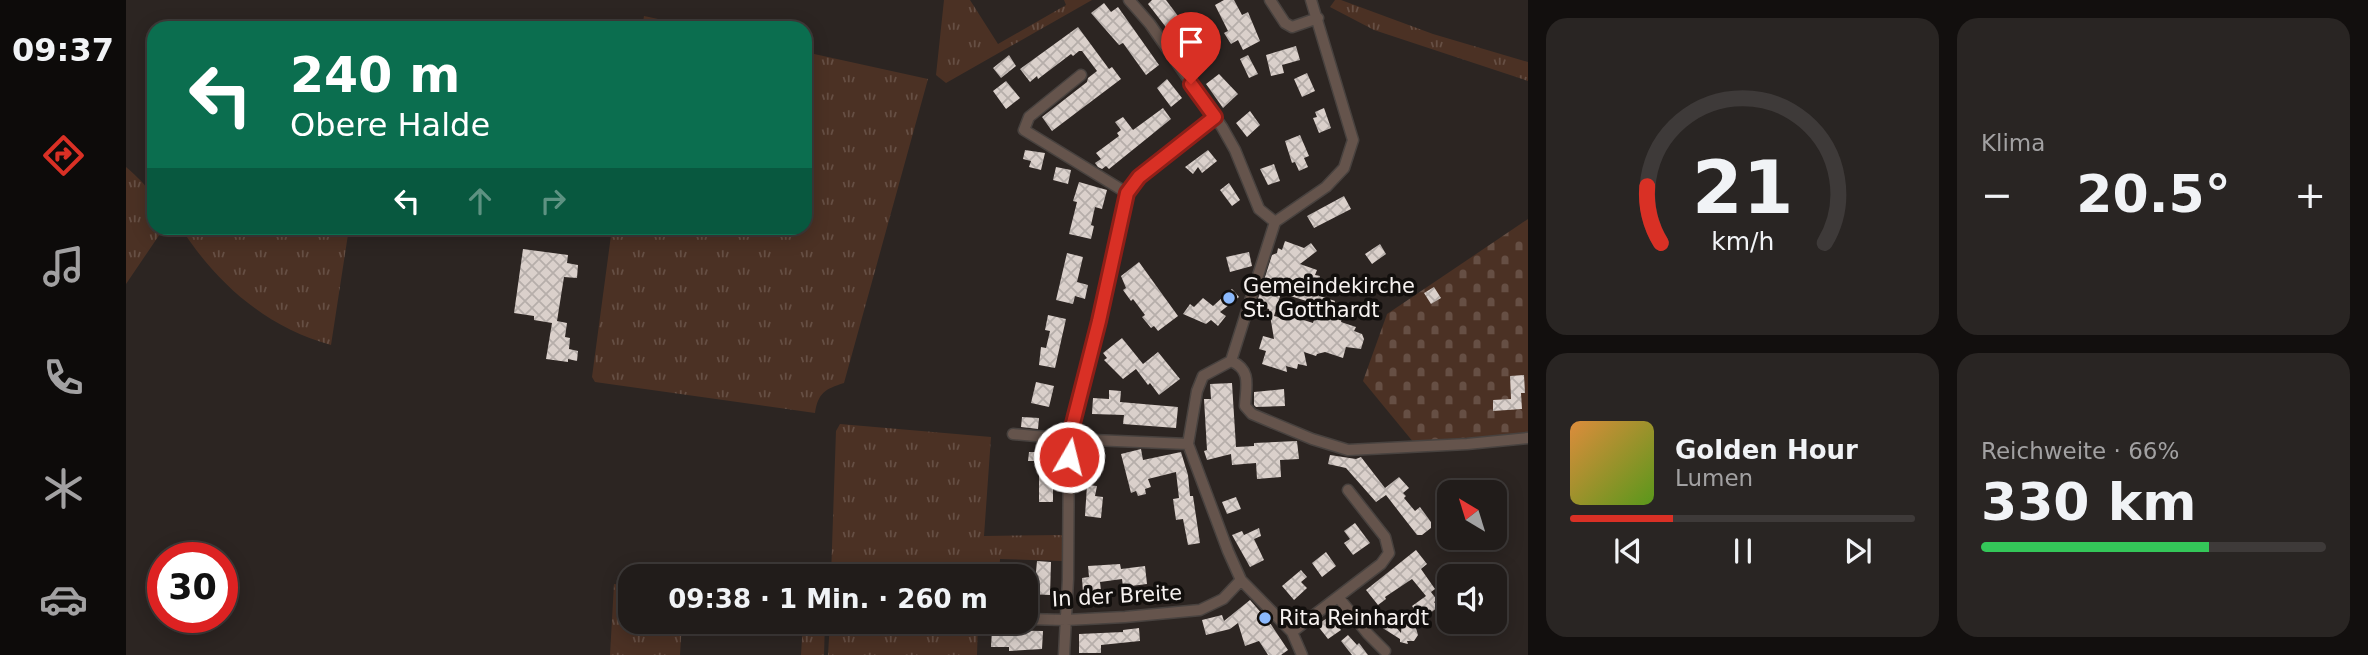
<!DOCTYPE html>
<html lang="de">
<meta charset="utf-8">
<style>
body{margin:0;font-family:"DejaVu Sans",sans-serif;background:#292523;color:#f1f3f6;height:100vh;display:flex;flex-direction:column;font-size:26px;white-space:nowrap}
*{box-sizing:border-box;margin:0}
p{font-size:23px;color:#a2a1a2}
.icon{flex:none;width:38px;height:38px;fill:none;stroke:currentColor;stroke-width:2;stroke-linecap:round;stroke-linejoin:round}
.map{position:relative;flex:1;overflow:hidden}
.side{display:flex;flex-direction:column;gap:18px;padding:18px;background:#120f0e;width:840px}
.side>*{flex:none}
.hud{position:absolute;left:21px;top:21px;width:665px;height:214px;border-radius:21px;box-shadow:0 4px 18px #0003,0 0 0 2px #3e3a39;background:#0b6e4f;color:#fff;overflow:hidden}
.needle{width:46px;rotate:322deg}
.buttons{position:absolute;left:1311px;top:480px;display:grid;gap:14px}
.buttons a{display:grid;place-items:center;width:70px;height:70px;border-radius:14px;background:#211c1a;box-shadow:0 4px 18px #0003,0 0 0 2px #3e3a39;font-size:35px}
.speed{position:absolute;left:21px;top:542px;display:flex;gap:14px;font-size:35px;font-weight:700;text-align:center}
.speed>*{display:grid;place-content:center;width:91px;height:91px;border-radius:50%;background:#211c1a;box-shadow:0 4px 18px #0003,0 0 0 2px #3e3a39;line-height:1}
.speed .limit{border:10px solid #d22;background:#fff;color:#111}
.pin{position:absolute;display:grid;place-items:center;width:60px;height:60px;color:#fff;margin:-72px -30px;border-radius:50% 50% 50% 0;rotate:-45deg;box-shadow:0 0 7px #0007}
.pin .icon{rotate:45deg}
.me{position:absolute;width:77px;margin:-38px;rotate:8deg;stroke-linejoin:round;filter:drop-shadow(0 0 5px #0008)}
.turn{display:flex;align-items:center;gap:24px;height:147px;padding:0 28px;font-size:32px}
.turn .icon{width:91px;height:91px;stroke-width:2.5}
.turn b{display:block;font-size:49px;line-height:60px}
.lanes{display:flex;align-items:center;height:66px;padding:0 28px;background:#0003;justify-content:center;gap:35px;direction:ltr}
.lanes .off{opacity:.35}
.big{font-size:52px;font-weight:700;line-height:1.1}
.side .tile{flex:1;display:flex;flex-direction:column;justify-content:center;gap:10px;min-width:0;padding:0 24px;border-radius:21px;background:#292523}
.side .dial{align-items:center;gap:0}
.dial svg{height:182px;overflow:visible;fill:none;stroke:#3e3a39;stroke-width:7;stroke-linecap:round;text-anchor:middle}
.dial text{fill:#f1f3f6;stroke:none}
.song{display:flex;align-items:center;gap:21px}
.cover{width:84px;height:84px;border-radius:10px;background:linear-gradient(135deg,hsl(30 70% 55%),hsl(90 70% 35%))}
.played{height:7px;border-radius:4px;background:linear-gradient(90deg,#d93025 30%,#3e3a39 30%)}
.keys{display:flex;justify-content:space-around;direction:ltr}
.heat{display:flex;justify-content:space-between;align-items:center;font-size:38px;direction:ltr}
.charge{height:10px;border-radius:5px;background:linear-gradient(90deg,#34c759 66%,#3e3a39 0)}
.side .tiles{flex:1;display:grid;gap:18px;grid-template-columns:repeat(2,1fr)}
.trip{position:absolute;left:492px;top:564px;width:420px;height:70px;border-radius:21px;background:#211c1a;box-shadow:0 4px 18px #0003,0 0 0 2px #3e3a39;font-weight:700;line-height:70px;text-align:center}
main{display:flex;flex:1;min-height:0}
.dock{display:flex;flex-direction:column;width:126px;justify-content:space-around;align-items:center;background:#0d0b0a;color:#a2a1a2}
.dock .icon{width:49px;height:49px}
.dock .selected{color:#d93025}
.dock b{font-size:32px;color:#f1f3f6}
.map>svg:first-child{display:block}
.grass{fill:url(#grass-tufts)}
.cemetery{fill:url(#cemetery-stones)}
.building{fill:url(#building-cross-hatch);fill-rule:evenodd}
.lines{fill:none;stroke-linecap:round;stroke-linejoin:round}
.street-casing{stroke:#48423f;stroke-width:13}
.street{stroke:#65544c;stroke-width:10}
.route-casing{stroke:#8d1f18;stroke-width:18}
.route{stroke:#d93025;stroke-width:12}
.poi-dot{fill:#8bb9fc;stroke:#120f0d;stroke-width:2.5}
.labels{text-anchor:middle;stroke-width:7;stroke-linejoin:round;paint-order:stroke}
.poi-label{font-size:21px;fill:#f7f2f0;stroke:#120f0d;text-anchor:start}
.street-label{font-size:21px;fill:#f7f2f0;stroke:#120f0d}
</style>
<main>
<nav class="dock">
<b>09:37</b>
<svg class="icon selected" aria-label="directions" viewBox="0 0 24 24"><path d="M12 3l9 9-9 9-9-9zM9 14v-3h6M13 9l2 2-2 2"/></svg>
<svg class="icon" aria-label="music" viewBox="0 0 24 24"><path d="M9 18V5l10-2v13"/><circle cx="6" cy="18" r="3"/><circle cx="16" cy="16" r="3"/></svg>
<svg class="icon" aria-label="phone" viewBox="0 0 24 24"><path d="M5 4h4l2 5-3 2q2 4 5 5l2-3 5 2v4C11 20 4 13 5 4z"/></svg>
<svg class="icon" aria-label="climate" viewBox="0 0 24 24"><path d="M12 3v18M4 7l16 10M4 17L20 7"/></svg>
<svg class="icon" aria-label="car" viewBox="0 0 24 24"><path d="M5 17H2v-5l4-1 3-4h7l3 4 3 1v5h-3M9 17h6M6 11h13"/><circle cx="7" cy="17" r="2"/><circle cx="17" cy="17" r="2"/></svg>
</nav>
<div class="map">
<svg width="1402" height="655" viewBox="0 0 1402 655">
<defs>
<pattern id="grass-tufts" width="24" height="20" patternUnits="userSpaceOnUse" patternTransform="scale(1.75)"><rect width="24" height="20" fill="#4b3124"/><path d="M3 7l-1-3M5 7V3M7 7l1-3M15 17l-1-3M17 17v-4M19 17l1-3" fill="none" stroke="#664f44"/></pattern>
<pattern id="cemetery-stones" width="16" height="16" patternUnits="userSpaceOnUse" patternTransform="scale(1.75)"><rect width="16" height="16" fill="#4b3124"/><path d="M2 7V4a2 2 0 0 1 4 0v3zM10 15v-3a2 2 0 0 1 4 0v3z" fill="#664f44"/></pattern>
<pattern id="building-cross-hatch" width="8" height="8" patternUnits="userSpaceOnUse" patternTransform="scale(1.75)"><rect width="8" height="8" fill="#dad0cb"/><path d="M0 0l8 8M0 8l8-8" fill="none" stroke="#b6aeaa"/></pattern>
</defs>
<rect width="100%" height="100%" fill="#2c2522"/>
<path class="grass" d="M818,0H844L872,44L940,5L938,0H966L820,83L810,75Z
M1209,0H1215L1307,34L1402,62V81L1248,30L1204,7Z
M518,16L574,28H516Z
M679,52L802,79L718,383C699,389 692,393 689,413L469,382L466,377L486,228H679Z
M0,167C26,190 28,193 28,228H38L0,284Z
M55,228H223L205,345C141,328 90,283 55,228Z
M714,424L865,437L858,536L939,535L937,561L874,559L873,576H705L710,431Z
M488,584L504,586V621H556L554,655H484Z
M677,621H699L698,655H675Z
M704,621H852L851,655H702Z"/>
<path class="cemetery" d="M1402,219V434L1288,443L1237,381L1261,314Z"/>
<path class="building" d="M1026,0H1040L1058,24L1054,28L1069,47L1073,44L1083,56L1070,66L1022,4Z
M1098,0H1108L1116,15L1122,12L1134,41L1117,50L1112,40L1105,44L1098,33L1102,31L1089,5Z
M978,3L985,12L992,7L1033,65L1020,75L997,43L993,45L965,13Z
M952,27L983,69L986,67L995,79L926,131L916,117L961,82L962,78L971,71L956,51H953L947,56L945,54L912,79L911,76L904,82L894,69Z
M1170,46L1174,60L1156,65L1158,73L1145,76L1140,55Z
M883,55L890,66L875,78L867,68Z
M1122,55L1132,74L1123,78L1114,59Z
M1181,73L1189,91L1176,97L1168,79Z
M1093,74L1112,94L1097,108L1080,84Z
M1041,79L1056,98L1045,107L1031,88Z
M880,81L894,98L880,109L867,91Z
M1037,108L1045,119L983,169L980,166L976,169L972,167L969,163L975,159L970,153L993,136L991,133L995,130L989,122L997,117L1007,130Z
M1198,108L1205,128L1193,133L1187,118L1191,117L1189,112Z
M1124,111L1134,125L1121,137L1110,123Z
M1174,135L1183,156L1178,158L1182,167L1173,171L1169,162L1166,163L1159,141Z
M899,150L919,153L915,170L903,167L905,161L897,159Z
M1082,150L1091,161L1076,173L1072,167L1067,174L1059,167Z
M1148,164L1154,181L1142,185L1134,169Z
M930,167L945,170L942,184L927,180Z
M953,182L981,190L976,209L969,207L965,225L968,226L965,239L943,234L951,202L947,201Z
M1103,183L1114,200L1106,206L1094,190Z
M1218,196L1225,209L1188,228L1181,216Z
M1159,241L1178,248L1185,243L1191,251L1174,264L1191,270L1189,275L1194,276L1193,280L1198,282L1194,296L1209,301L1208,305L1219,308L1215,322L1230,327L1228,331L1236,334L1238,339L1235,349L1220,347L1217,358L1199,352L1191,354L1190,356L1178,352L1181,366L1172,364L1171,369L1160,366L1161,372L1136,364L1140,351L1133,349L1137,336L1148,339L1143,309L1130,305L1146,255L1151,253L1152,248L1156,250ZM1155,293L1193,305L1187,323L1165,316L1164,320L1148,316Z
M1254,244L1260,254L1246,264L1239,254Z
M397,249L442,255L441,263L452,265L451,278L438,277L431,321L441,323L439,337L444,338L443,349L452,351L451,361L442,359V362L420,359L426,323L408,320V316L388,313Z
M1123,252L1126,266L1104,272L1100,257Z
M941,253L957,257L951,282L962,285L959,299L949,296L947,304L930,300Z
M1013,262L1052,316L1032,331L1028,326L1025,328L1016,317L1019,315L1007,299L1005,301L997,290L1000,288L995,276Z
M1308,287L1315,298L1305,304L1298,293Z
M1106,289L1113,297L1094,312L1100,316L1092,326L1085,320L1080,324L1057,314L1064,304L1068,307L1077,298L1087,306Z
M922,315L940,319L929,368L913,365L915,347L920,348L924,331L919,330Z
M996,338L1017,364L1032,352L1054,379L1033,395L1024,383L1022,385L1010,369L997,379L978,360L981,358L977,353Z
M1398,375L1399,393H1395L1396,409L1367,411V400L1385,399L1384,376Z
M910,382L928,386L923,407L905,403Z
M1106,383L1110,447L1128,446V443L1171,441L1173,459L1154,460L1155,477L1131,479L1130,463L1106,465L1105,454L1081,460L1078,451L1081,450L1078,399H1085L1084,384Z
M1158,389L1159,406L1130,407L1128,405V392Z
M983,390L995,391L994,402L1052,407L1050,428L997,424L998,415L966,414L967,398L983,399Z
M896,417L913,418L912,429L895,427Z
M1015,449L1017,460L1055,452L1062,475L1064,496H1067L1074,543L1062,545L1057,519L1050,520L1047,499L1053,498L1050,472L1022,479L1025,487L1019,489L1020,494L1012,496L1010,491L1005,493L995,454Z
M903,452H927V502H913V471H911V461H902Z
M1204,455L1230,459L1235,457L1259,488L1273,477L1283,488L1277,493L1280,496L1278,498L1289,511L1294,507L1305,522V528L1296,535H1291L1260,495L1250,502L1220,468L1202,464Z
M961,485L971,486L969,496L977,497L975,518L959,516Z
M1110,497L1115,509L1101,514L1096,502Z
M1229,523L1244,543L1227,555L1218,543L1224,539L1218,531Z
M1133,528L1135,536L1128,539L1138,560L1124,567L1106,535L1116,531L1118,535Z
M1290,550L1301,564L1295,569L1309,589L1305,592L1311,600L1308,602L1312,607L1289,625L1292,635L1288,641H1281L1282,644L1274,642V639L1255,627L1264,620L1275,633L1276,613H1291L1286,606L1300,596L1286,579L1259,597L1260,599L1252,605L1240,590Z
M1200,552L1210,566L1196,577L1186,563Z
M911,561L925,562L924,595L903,594L904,583H909Z
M994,564L995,569L1019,566L1021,584L997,587L996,579L974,582L975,591L957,593L956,578L963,577L962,566Z
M1175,570L1181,577L1175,582L1181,588L1168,600L1156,586Z
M1124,600L1144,623L1162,650L1155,655H1142L1133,641L1119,646L1112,623L1104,629L1080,635L1076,620L1096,615L1098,621Z
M1204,616L1215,630L1202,639L1191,625Z
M1013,628L1014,641L975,645V653H953V634L997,632V630Z
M866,630L917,631L916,649L883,651V647H865Z
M1222,635L1231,645L1233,643L1242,655H1226L1215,641Z"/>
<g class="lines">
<defs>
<path id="street" d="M1003,0L1024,24L1096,127L1109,150L1133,209L1149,222
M1144,0L1159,23L1166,27L1192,18
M955,75L903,117L898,130L1001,193
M1105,361C1126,370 1120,386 1119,406L1126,414L1186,439L1222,450L1341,444L1402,438
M887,434L943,439L1062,444
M1212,597L1242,634L1259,651
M900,619L940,620L999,617L1074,610L1097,599L1115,580
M1166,632L1255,564L1263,553L1259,537L1222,490
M938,655L942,579L943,439L973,321L1001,193L1013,177L1089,117
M1176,655L1166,632L1115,580L1102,551L1062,444L1071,391L1077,376L1105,361L1149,222L1200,187L1218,168L1227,140L1185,0"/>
</defs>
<use href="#street" class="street-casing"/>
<use href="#street" class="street"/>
</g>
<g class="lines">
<defs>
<path id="route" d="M943,457V439L973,321L1001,193L1013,177L1089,117L1065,84"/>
</defs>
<use href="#route" class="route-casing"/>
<use href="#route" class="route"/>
</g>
<g class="poi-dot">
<circle cx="1103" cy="298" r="7"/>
<circle cx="1139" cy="618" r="7"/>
</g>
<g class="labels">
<g class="poi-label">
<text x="1117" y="293">Gemeindekirche<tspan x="1117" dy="24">St. Gotthardt</tspan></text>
<text x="1153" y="625">Rita Reinhardt</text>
</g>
<g class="street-label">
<text transform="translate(991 596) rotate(-3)" y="7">In der Breite</text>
</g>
</g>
</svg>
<div class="buttons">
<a><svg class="needle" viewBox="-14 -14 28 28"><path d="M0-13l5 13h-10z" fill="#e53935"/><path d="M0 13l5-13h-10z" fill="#a2a1a2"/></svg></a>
<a><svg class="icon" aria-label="sound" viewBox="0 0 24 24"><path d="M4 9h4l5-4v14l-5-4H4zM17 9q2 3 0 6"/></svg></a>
</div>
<div class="speed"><div class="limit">30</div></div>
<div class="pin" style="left:1065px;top:84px;background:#d93025"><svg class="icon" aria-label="arrive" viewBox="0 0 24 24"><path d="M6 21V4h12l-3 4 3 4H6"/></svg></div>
<svg class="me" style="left:943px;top:457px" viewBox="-20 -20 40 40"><circle r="17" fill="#d93025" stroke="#fff" stroke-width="3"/><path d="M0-11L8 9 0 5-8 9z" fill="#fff"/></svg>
<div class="trip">09:38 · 1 Min. · 260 m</div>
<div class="hud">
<div class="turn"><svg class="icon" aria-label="left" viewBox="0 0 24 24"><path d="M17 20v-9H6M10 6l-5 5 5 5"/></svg><div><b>240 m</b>Obere Halde</div></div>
<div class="lanes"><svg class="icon" aria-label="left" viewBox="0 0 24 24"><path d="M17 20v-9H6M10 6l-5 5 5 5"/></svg><svg class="icon off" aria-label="ahead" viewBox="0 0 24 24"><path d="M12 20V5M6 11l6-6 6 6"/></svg><svg class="icon off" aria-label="right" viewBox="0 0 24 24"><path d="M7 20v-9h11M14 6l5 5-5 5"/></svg></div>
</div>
</div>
<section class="side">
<div class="tiles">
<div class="tile dial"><svg viewBox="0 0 100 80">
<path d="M14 69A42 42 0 1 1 86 69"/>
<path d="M14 69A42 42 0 0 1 8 44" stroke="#d93025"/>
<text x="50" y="56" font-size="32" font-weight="700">21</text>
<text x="50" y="72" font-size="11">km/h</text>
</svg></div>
<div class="tile"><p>Klima</p>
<div class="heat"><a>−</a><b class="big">20.5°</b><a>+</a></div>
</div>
<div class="tile">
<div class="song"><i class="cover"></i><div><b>Golden Hour</b><p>Lumen</p></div></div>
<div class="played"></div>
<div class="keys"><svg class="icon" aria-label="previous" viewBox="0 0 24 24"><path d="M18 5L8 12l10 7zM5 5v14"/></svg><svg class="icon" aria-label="pause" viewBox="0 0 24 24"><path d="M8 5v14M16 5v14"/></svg><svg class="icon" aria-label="next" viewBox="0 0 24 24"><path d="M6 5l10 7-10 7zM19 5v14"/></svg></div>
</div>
<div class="tile"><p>Reichweite · 66%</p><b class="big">330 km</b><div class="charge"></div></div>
</div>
</section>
</main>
